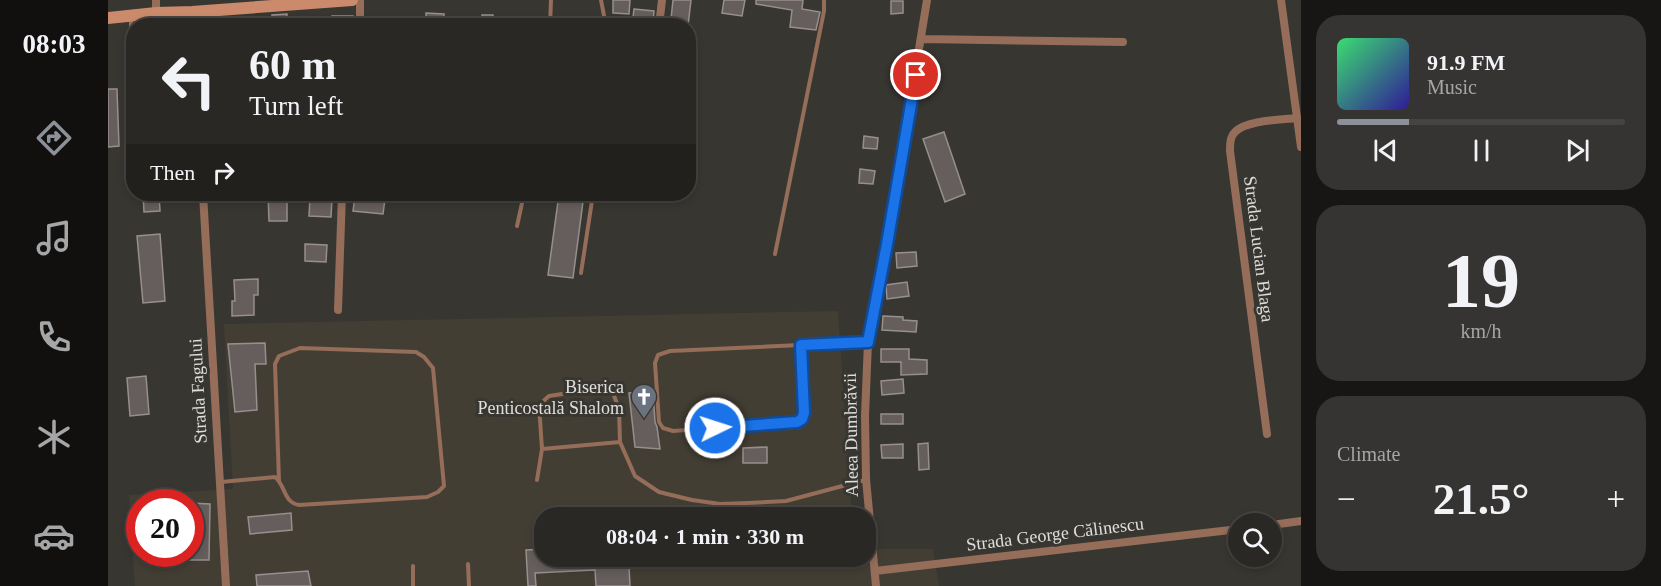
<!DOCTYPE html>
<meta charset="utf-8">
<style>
body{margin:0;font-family:Georgia,serif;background:#363432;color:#f1f3f6;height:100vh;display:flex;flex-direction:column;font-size:22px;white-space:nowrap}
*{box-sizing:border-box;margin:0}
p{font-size:20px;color:#a5a6a7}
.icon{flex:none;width:33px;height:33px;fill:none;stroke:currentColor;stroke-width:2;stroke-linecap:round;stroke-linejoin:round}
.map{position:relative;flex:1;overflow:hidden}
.side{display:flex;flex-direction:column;gap:15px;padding:15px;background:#171614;width:360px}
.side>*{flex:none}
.top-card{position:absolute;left:18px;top:18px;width:570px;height:183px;border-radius:24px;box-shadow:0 3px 9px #0003,0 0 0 2px #464442;background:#2a2825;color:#f1f3f6;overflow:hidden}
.controls{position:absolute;left:1120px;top:513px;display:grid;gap:12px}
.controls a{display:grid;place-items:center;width:54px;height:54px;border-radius:50%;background:#2a2825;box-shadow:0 3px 9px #0003,0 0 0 2px #464442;font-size:30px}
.speed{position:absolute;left:18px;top:489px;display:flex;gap:12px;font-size:30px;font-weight:700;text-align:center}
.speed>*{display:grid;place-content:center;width:78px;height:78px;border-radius:50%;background:#2a2825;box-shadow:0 3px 9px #0003,0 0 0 2px #464442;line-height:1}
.speed .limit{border:9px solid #d22;background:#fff;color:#111}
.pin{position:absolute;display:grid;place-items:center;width:51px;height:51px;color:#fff;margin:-26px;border:3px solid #fff;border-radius:50%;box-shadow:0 2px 6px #0007}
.me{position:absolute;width:66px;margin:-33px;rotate:86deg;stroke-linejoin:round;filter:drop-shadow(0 0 4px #0008)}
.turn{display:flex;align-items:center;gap:21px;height:126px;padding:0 24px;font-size:27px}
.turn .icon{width:78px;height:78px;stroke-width:2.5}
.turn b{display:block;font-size:42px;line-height:51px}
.then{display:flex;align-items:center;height:57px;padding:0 24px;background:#0003;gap:12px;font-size:22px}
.big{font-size:45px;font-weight:700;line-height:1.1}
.side .tile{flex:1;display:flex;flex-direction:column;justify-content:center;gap:9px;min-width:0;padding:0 21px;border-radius:24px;background:#363432}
.side .dial{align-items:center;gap:0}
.dial b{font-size:78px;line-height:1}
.song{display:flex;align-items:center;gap:18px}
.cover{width:72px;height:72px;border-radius:9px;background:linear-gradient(135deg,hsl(140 70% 55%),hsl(250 70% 35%))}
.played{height:6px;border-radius:3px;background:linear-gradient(90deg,#8c9099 25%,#464442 25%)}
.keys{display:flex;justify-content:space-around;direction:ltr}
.heat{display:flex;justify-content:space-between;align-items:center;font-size:33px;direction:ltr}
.trip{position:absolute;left:426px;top:507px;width:342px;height:60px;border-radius:24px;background:#2a2825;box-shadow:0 3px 9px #0003,0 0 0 2px #464442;font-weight:700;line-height:60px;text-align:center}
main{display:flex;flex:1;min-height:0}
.menu{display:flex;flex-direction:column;width:108px;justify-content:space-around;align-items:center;background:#11100f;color:#a5a6a7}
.menu .icon{width:42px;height:42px}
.menu .on{color:#8c9099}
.menu b{font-size:27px;color:#f1f3f6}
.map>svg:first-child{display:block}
.built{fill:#433e34;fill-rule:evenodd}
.building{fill:#655e5d;stroke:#968f8d;stroke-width:1.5}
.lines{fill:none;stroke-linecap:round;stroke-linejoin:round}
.service{stroke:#956d59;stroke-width:4}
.minor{stroke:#956d59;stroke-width:8}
.secondary{stroke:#ca8a6b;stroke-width:12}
.route-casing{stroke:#114b97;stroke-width:15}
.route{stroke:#1a73e8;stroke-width:10}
.labels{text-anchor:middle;stroke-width:6;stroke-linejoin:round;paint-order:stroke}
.street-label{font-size:18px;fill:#e0dedb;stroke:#383631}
.poi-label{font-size:18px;fill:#e0dedb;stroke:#383631;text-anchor:end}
</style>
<main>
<nav class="menu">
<b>08:03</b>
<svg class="icon on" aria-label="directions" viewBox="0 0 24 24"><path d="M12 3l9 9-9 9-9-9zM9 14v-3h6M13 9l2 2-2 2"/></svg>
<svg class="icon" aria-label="music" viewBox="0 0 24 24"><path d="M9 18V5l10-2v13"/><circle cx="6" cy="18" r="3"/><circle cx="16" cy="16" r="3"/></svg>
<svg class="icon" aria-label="phone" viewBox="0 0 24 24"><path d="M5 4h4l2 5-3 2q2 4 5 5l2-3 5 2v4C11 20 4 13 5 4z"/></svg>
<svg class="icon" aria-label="climate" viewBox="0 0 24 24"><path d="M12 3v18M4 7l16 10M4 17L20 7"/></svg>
<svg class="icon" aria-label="car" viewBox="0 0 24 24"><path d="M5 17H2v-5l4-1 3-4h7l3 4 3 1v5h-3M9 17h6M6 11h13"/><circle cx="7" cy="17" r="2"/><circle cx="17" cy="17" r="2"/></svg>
</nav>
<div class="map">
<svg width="1193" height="586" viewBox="0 0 1193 586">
<rect width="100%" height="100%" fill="#383631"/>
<path class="built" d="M730,311L744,517L436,518V556H758V549H825L831,586H27L21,495L125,489L116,324ZM32,502H82V554H32Z"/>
<path class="building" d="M505,0H522L521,14L505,13Z
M565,0H583L580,26H571V20L563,19Z
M616,0H637L634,16L614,13Z
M648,0H695L694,9L712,12L708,30L682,27L684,10L648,4Z
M783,1H795V13L783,14Z
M526,9L546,11L545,26H524Z
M318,13L336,14V26H318Z
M179,14L178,26H164V15Z
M374,15H385L386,26H375Z
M224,16H245V26H224Z
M0,89H9L11,146L0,147Z
M836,132L857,194L837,202L815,139Z
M756,136L770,138L769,149L755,148Z
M752,169L767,171L765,184L751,183Z
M35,194H51L52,211L36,212Z
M160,194H179V221H161Z
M451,194H476L465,278L440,275Z
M247,196L277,199L275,214L245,211Z
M202,198H224L223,217L201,216Z
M52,234L57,301L35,303L29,236Z
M197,244L219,245L218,262L197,261Z
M808,252L809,266L789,268L788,253Z
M150,279V295H146V315L124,316V301H127L126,280Z
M799,282L801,296L779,299L778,285Z
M775,316L795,317V320L809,321L808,332L774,330Z
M157,343L158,364H147L149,410L127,412L120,344Z
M773,349H801V359L819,360V374L793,375V362H773Z
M38,376L41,414L22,416L19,378Z
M795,379L796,393L774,395L773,381Z
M545,391L547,422L549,427L552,449L527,447L521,393Z
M773,414H795V424H773Z
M820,443L821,469L811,470L810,444Z
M795,444V458H774L773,445Z
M659,447V463H635V448Z
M82,503L102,504L101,560H82Z
M183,513L184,530L142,534L140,517Z
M436,549V556H586V563L521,567L522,586H488L487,570L427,573L428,586H420L418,550Z
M200,571L203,586H149L148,575Z"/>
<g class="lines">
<path class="service" d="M493,0L498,26
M442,26L443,0
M22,117L23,19
M409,226L416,194
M667,254L716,11V0
M473,273L485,194
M693,345L696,413L694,419L689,422L565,431L555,428L551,422L547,363L550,355L562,351L759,342
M434,449L512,442
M429,480L434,449L431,405L441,396L493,388L505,393L511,409L512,442L527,476L551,492L584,500L612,504L640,503L678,501L757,480
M113,482L167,477C178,486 175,502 191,505L319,497L330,492L336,486L325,368L316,357L308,352L192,348L171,356L167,364L171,481
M360,564L361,586
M305,566V586"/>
<path class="minor" d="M48,0V13
M1173,0L1193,147
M84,12V26
M252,26V0
M551,26L554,0
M814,39L1015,42
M95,194L118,586
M230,310L234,194
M1159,434L1122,151C1122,144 1122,137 1127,132C1138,120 1173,120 1189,118
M1164,525L1193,521
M767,571L1131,529
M768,586L758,479L757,416L760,342L779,244L819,0"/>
<path class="secondary" d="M0,18L48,13L84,12L244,0"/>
</g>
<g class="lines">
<defs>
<path id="route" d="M607,428L689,422L694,419L696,413L693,345L760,342L779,244L808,75"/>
</defs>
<use href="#route" class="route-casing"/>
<use href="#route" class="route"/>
</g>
<defs>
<symbol id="church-pin" viewBox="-11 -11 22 30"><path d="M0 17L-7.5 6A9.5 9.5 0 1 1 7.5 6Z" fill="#6b7280" stroke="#383631"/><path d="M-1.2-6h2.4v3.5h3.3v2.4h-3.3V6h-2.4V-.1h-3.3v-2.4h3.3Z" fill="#fff"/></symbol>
</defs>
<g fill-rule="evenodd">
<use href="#church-pin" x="521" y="382" width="30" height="40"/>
</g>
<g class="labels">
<g class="street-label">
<text transform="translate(1151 249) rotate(83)" y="6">Strada Lucian Blaga</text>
<text transform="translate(90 391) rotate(-93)" y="6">Strada Fagului</text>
<text transform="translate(743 435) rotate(-91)" y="6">Aleea Dumbrăvii</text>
<text transform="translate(947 534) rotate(-7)" y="6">Strada George Călinescu</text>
</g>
<g class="poi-label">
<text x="516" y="393">Biserica<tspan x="516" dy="21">Penticostală Shalom</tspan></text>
</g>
</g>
</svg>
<div class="controls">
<a><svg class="icon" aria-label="search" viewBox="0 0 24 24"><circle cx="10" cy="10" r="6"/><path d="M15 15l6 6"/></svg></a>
</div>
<div class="speed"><div class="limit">20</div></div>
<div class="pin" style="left:808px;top:75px;background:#d93025"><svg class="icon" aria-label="arrive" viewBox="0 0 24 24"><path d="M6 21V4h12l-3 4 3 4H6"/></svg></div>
<svg class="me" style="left:607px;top:428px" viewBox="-20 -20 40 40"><circle r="17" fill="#1a73e8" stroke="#fff" stroke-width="3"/><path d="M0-11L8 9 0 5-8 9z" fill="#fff"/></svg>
<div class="trip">08:04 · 1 min · 330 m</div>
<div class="top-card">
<div class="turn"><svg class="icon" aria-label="left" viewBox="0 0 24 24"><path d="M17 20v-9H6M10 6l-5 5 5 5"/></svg><div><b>60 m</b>Turn left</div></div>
<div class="then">Then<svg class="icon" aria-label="right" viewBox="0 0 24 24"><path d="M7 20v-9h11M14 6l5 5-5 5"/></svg></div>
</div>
</div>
<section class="side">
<div class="tile">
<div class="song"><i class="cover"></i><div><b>91.9 FM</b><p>Music</p></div></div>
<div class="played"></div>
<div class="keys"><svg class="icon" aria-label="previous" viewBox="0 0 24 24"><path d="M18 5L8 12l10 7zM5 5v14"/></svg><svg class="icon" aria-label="pause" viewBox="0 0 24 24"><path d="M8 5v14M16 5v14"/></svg><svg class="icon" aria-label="next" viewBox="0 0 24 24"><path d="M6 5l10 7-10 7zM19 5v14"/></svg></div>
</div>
<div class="tile dial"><b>19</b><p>km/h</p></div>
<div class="tile"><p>Climate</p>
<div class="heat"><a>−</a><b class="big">21.5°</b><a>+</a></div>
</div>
</section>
</main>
